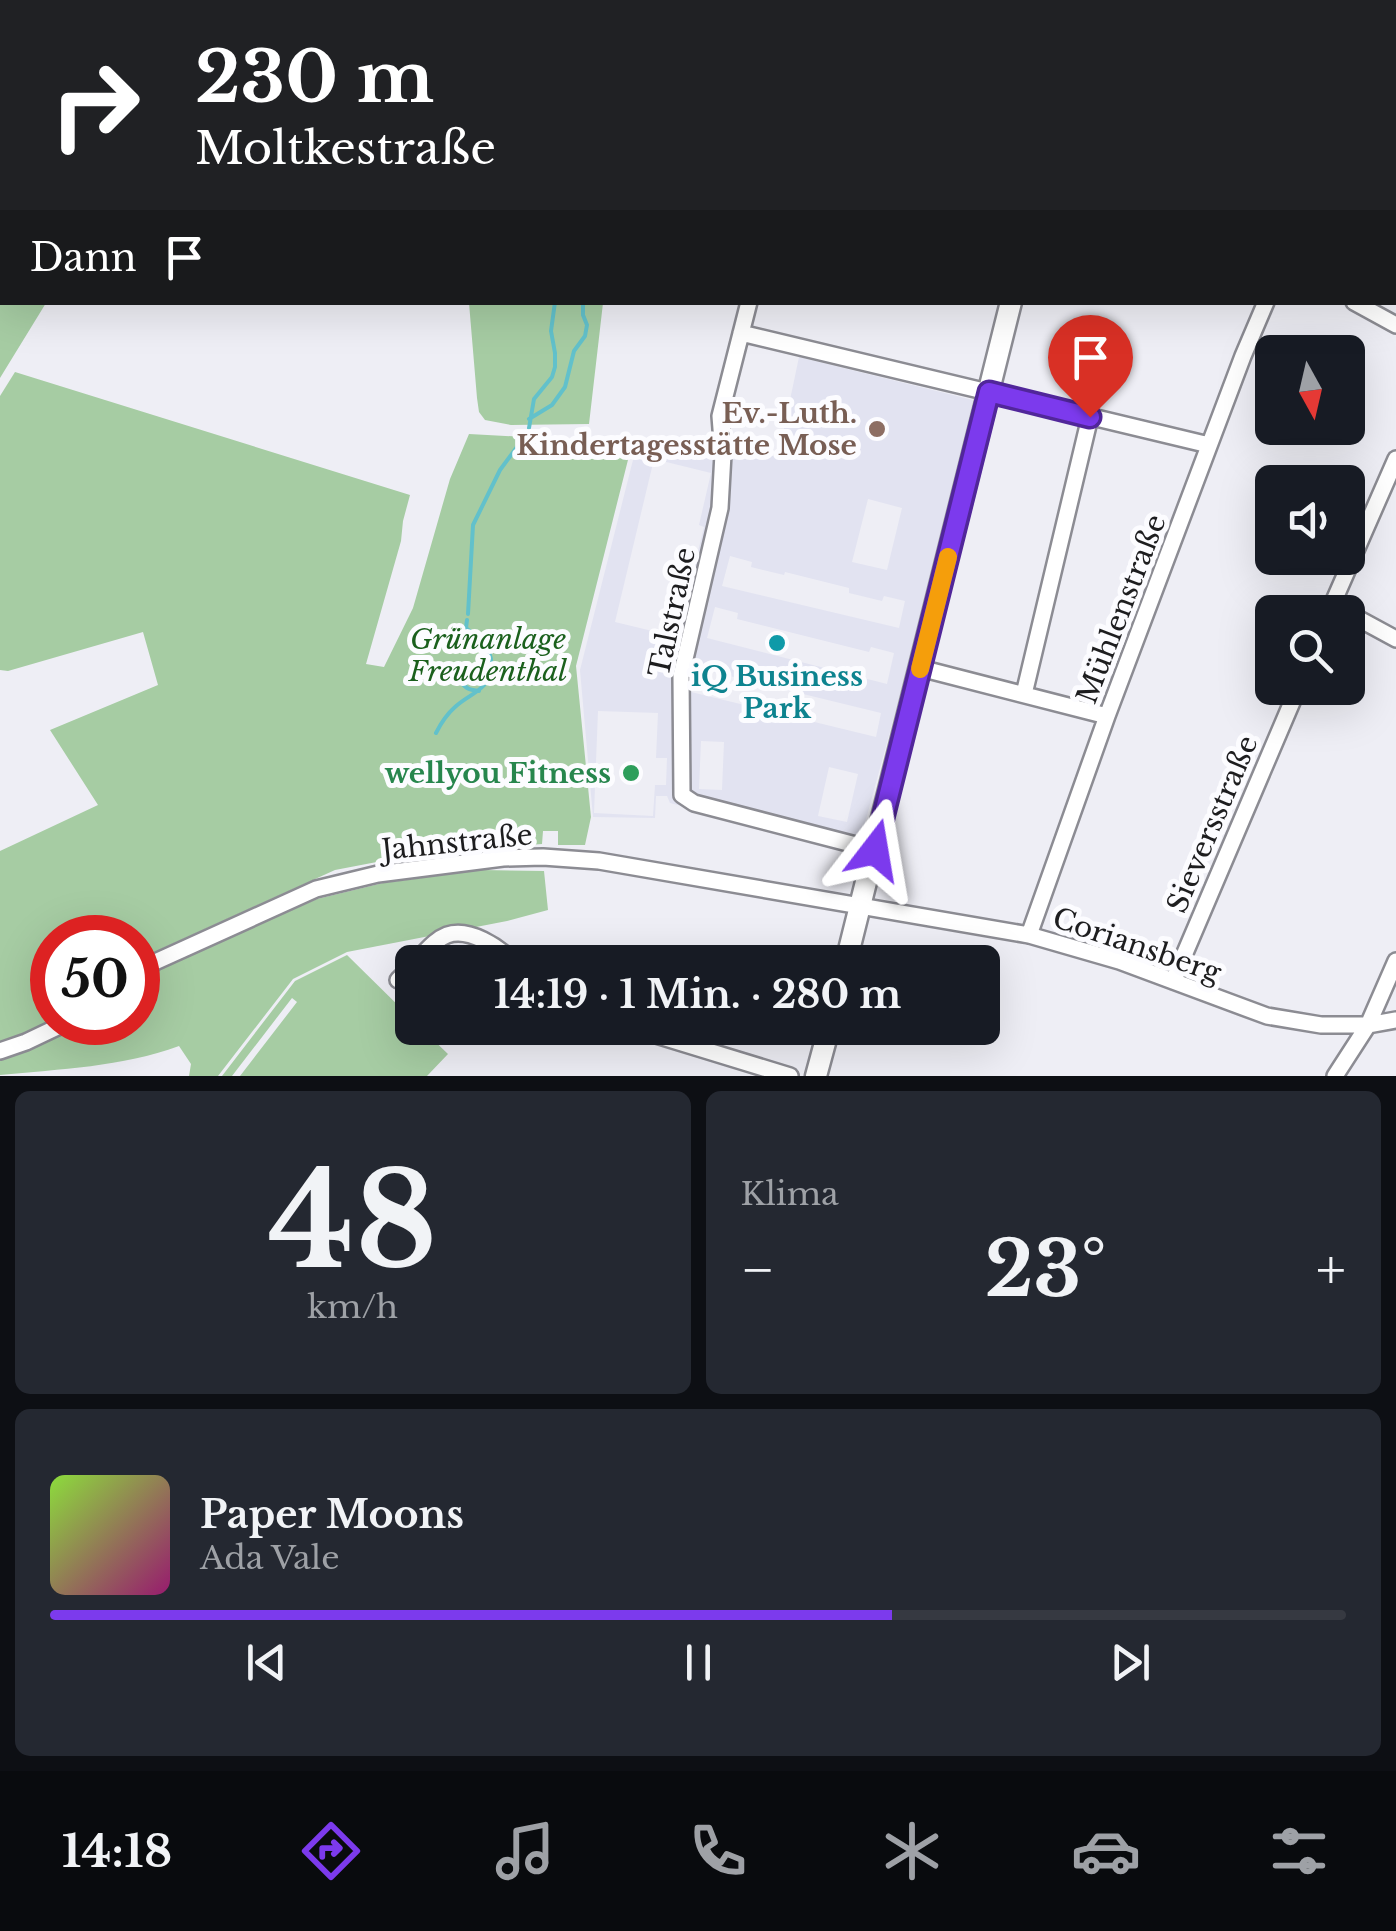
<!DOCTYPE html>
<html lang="de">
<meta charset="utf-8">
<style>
body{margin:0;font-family:"Libre Baskerville",serif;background:#242831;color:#f1f3f6;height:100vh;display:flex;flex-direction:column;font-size:38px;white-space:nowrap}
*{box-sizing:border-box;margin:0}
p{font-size:32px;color:#9ea1a6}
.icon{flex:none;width:55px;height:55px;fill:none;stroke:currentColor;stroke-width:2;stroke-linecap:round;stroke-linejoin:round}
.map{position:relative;height:1076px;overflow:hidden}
.details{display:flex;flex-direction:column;gap:15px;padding:15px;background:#0d0f14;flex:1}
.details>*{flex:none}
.banner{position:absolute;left:0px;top:0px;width:1398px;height:305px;box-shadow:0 10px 40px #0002;background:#202124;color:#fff;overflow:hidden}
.needle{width:65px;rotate:172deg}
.tools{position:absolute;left:1255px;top:335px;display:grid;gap:20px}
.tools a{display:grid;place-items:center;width:110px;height:110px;border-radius:15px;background:#171b24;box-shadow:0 10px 40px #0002;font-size:50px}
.speed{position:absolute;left:30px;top:915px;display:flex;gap:20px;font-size:50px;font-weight:700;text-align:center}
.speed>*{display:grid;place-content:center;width:130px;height:130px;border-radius:50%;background:#171b24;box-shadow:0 10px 40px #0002;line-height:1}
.speed .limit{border:15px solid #d22;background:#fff;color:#111}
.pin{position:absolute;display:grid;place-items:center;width:85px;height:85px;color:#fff;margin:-102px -42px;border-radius:50% 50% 50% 0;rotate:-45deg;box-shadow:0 0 10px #0007}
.pin .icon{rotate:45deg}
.me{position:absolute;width:110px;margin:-55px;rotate:14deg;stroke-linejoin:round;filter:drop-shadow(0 0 8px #0008)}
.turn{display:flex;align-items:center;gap:35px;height:210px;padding:0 30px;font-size:45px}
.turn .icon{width:130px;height:130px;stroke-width:2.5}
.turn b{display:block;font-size:70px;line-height:85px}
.then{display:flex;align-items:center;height:95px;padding:0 30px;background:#0003;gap:20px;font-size:38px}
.big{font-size:75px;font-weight:700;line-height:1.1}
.details .widget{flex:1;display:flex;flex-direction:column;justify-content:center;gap:15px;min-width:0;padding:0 35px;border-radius:15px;background:#242831}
.details .dial{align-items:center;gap:0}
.dial b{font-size:130px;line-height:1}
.song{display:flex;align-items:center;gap:30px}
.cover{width:120px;height:120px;border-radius:15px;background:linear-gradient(135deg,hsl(90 70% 55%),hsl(320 70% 35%))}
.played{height:10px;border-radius:5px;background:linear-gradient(90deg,#7c3aed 65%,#363941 65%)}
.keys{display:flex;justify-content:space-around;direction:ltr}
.heat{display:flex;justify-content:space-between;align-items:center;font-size:55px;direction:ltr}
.details .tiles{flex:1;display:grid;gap:15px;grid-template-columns:1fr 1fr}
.widget:last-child{grid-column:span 2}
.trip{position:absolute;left:395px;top:945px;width:605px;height:100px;border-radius:15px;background:#171b24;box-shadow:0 10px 40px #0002;font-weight:700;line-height:100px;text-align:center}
.tabs{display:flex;height:160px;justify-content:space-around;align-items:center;background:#090b0e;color:#9ea1a6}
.tabs .icon{width:70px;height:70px}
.tabs .on{color:#7c3aed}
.tabs b{font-size:45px;color:#f1f3f6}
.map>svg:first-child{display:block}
.built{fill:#e2e3f1;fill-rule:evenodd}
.green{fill:#a6cca3}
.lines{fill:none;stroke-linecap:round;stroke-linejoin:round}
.stream{stroke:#62c1cb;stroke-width:4}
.minor-casing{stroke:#8c8c93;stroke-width:20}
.major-casing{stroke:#8c8c93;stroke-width:25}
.minor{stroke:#fff;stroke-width:15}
.major{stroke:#fff;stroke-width:20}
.route-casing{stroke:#51269a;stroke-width:25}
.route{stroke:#7c3aed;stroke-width:18}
.slow{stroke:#f59e0b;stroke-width:18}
.education-dot{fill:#8d6e63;stroke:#fcfcff;stroke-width:4}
.culture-dot{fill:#0f9aa8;stroke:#fcfcff;stroke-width:4}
.leisure-dot{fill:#2e9e5b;stroke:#fcfcff;stroke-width:4}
.labels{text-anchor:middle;stroke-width:10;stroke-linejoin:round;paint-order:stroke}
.education-label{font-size:28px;font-weight:bold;fill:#785e54;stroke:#fcfcff;text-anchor:end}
.street-label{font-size:28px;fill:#1d1d1f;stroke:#fcfcff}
.park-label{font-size:28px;font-style:italic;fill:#1b601d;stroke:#fcfcff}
.culture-label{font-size:28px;font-weight:bold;fill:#0d838f;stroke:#fcfcff}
.leisure-label{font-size:28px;font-weight:bold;fill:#27864d;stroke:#fcfcff;text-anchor:end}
</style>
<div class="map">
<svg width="1396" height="1076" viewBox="0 0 1396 1076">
<rect width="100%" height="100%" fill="#eeeef5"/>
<path class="built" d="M799,357L977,401L956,491L857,852L670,803L667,796H656L655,818L593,817L580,670L635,452L703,443L778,457ZM654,459L711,473L699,525L704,527L677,637L615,622ZM868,499L902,508L887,570L852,562ZM730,556L752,562L751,567L784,575L785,572L849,588V593L882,601L884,596L905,601L899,628L722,586ZM715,607L738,613L737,619L869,652L871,647L894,653L887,684L707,638ZM697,668L881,713L876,737L691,692ZM598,711L658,713L656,758H667L666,785H655L653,816L594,813ZM701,741L724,742L722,790L699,789ZM829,767L858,774L847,822L818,816Z"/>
<path class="green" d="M0,0H716L713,2H2V302L46,303L0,378Z
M469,303H603L589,424L511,425L485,420L479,412L477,398Z
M15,372L410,495L403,521L401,541L366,664L384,667L413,608L450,479L469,434L563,439L633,440L576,666L591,817L585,845H558V831H543L542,844L429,852L335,870L152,953L138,965V938H52V1022L0,1045V851L98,805L50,730L158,685L143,632L8,671L0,670V396Z
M482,870L544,871L548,910L507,921L347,952L293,979L218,1076H189L191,1064L179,1046C122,1067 60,1069 0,1075V1058L29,1049L89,1023L138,1022V986L158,969L317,899L383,883Z
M347,955L412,1019V1028H421L448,1054L427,1076H240L297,1002L292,998L232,1076H222L295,981Z"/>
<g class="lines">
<path class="stream" d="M529,419L552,405L565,387L574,351L585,336L587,325L583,315V302
M529,428L534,399L552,377L555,367V353L551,331L555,302
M468,614L473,525L500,470L528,432
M479,691C470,690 466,689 460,681C461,666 475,669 487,664L490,659
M436,733C441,723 447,714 455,707C470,693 490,690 491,667C492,658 490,651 484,644C479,638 472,633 466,628L467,620"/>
<defs>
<path id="minor" d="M827,2L828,0
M749,302L720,416L723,454L720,508L681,676L682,795L694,803L875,850
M1354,302L1396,325
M741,333L1209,445
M1329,612L1396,459
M1348,613L1396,639
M920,668L1107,716
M1024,694L1090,417
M1029,935L1107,716L1243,356L1266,302
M415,962C425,953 434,940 447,935C469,927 499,947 513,962
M138,976L155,962L316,889L378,874L503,858L543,857L599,861L1029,935L1119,961L1267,1016L1321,1025H1368L1396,1020
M398,980L412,966
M1173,981L1298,688
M633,1028L790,1076
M0,1051L26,1042L68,1022
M1335,1076L1368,1025L1396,961"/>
<path id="major" d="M844,0L847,2
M846,962L1011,302
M816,1076L829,1028"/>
</defs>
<use href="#minor" class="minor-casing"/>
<use href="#major" class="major-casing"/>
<use href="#minor" class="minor"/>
<use href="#major" class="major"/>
</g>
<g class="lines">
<defs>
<path id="route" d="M875,850L989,392L1090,417"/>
</defs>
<use href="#route" class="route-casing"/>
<use href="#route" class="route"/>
<path class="slow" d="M920,669L948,557"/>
</g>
<circle class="education-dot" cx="877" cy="429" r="10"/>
<circle class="culture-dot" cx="777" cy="643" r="10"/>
<circle class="leisure-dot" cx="631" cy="773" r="10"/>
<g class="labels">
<g class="education-label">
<text x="857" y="423">Ev.-Luth.<tspan x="857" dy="32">Kindertagesstätte Mose</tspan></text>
</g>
<g class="street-label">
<text transform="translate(1121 609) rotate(-69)" y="10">Mühlenstraße</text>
<text transform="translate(672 612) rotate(-78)" y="10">Talstraße</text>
<text transform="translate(1212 824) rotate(-67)" y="10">Sieversstraße</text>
<text transform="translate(457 842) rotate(-6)" y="10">Jahnstraße</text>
<text transform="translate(1137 945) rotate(19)" y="10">Coriansberg</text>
</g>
<g class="park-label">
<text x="488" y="649">Grünanlage<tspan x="488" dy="32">Freudenthal</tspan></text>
</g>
<g class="culture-label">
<text x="777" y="686">iQ Business<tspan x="777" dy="32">Park</tspan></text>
</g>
<g class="leisure-label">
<text x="611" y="783">wellyou Fitness</text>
</g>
</g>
</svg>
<div class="tools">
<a><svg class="needle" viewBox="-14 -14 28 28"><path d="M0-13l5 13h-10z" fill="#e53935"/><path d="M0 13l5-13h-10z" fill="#9ea1a6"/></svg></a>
<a><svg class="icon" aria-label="sound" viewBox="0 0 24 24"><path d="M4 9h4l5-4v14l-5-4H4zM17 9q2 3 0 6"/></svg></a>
<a><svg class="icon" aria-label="search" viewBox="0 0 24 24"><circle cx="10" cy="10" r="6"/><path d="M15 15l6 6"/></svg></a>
</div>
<div class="speed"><div class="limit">50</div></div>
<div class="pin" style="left:1090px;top:417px;background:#d93025"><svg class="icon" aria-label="arrive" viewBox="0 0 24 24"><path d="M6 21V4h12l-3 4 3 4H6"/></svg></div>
<svg class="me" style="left:875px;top:850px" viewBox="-20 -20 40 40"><path d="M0-17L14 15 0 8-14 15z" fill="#7c3aed" stroke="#fff" stroke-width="4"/></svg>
<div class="trip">14:19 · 1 Min. · 280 m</div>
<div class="banner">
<div class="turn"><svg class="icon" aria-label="right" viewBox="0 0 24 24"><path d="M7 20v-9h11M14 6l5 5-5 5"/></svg><div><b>230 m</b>Moltkestraße</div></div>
<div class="then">Dann<svg class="icon" aria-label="arrive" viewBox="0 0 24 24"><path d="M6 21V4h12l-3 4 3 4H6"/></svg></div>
</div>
</div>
<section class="details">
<div class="tiles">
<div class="widget dial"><b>48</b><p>km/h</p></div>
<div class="widget"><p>Klima</p>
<div class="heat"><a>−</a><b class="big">23°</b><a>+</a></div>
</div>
<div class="widget">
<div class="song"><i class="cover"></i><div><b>Paper Moons</b><p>Ada Vale</p></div></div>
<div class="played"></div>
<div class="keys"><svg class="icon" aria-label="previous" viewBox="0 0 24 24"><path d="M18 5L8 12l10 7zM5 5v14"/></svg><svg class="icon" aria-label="pause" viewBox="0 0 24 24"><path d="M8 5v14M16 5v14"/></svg><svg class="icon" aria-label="next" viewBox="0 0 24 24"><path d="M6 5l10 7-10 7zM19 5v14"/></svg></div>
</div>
</div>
</section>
<nav class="tabs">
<b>14:18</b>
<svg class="icon on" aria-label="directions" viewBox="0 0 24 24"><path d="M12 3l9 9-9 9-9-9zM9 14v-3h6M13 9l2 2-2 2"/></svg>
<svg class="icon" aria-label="music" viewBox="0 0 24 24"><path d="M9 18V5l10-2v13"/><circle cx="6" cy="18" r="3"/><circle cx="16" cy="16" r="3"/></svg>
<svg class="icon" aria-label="phone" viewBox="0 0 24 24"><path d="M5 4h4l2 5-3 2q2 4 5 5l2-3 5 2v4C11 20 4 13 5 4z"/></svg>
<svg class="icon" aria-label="climate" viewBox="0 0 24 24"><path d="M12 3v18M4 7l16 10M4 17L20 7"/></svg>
<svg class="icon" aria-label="car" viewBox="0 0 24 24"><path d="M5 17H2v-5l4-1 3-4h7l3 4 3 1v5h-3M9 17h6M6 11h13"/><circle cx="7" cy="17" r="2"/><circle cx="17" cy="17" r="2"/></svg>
<svg class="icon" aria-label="filters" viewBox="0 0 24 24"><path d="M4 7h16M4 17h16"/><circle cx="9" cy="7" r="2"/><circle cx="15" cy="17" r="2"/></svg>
</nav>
